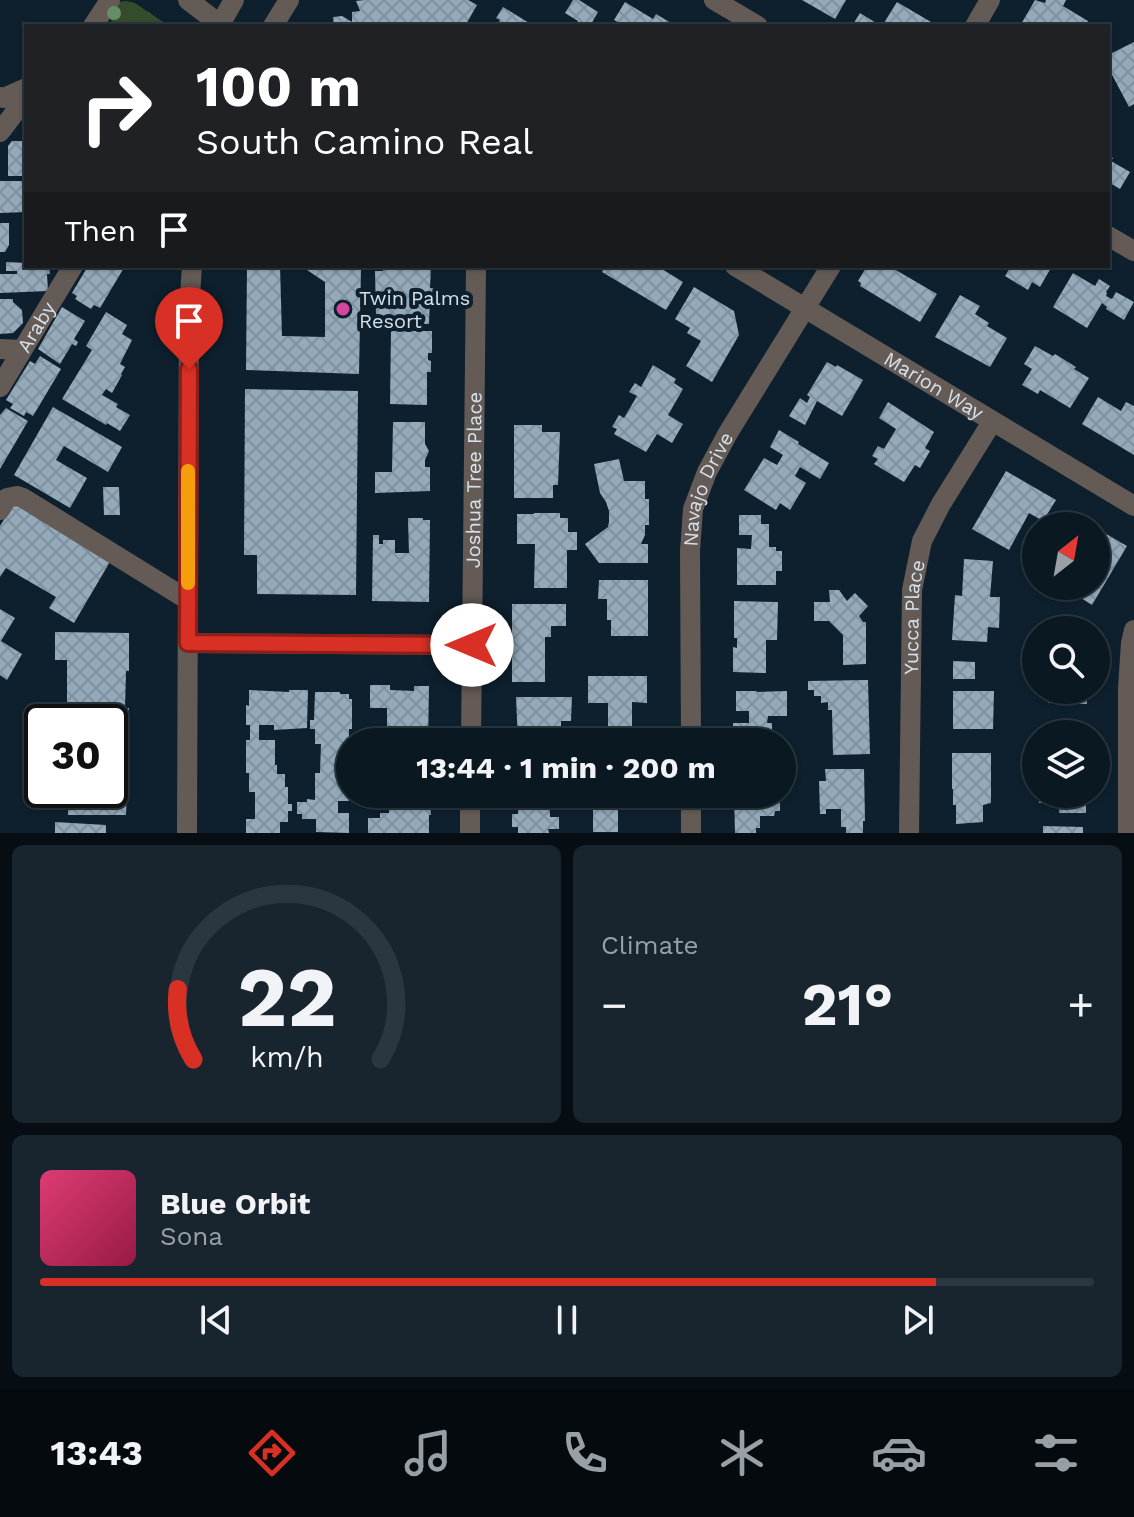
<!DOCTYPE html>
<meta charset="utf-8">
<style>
body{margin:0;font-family:"Work Sans",sans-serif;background:#18252f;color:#f1f3f6;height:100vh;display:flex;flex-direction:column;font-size:30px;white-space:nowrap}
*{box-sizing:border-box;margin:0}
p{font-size:26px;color:#99a0a5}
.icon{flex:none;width:44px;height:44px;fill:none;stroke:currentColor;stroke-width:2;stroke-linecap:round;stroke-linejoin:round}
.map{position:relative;height:833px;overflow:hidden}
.panel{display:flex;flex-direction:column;gap:12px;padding:12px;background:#060d13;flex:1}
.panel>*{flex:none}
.banner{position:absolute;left:24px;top:24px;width:1086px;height:244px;border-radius:0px;box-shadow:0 2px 6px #0004,0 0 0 2px #2a3740;background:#202124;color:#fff;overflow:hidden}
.needle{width:52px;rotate:31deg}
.controls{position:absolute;left:1022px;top:512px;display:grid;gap:16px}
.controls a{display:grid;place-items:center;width:88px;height:88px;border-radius:50%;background:#0a1822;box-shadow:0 2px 6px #0004,0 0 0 2px #2a3740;font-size:40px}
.speed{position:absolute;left:24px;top:704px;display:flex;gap:16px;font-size:40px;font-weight:700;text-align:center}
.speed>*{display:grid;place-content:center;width:104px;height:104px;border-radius:50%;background:#0a1822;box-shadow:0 2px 6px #0004,0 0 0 2px #2a3740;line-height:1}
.speed .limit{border:4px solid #111;border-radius:12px;background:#fff;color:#111}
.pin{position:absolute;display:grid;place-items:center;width:68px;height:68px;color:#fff;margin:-82px -34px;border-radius:50% 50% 50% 0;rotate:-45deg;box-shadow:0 0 8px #0007}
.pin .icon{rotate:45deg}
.me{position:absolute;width:88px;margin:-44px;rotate:270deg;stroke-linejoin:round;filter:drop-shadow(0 0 6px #0008)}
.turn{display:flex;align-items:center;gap:28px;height:168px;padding:0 40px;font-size:36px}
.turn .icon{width:104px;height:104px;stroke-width:2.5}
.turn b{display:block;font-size:56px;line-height:68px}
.then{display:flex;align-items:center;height:76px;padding:0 40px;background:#0003;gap:16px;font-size:30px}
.big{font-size:60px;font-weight:700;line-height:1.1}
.panel .tile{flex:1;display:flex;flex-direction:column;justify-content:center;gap:12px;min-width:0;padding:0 28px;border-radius:12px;background:#18252f}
.panel .dial{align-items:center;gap:0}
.dial svg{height:208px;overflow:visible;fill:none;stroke:#2a3740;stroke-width:7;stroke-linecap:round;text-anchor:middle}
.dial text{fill:#f1f3f6;stroke:none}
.song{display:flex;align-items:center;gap:24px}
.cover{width:96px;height:96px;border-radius:12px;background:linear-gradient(135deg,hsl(340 70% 55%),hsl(340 70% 35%))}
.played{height:8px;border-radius:4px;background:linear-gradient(90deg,#d93025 85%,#2a3740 85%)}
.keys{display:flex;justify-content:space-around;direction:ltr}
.heat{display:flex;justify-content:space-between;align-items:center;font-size:44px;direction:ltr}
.panel .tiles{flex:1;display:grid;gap:12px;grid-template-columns:1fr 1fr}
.tile:last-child{grid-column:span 2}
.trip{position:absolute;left:336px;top:728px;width:460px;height:80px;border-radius:40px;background:#0a1822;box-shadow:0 2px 6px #0004,0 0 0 2px #2a3740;font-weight:700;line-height:80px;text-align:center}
.menu{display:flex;height:128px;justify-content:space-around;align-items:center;background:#040a0e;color:#99a0a5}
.menu .icon{width:56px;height:56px}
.menu .selected{color:#d93025}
.menu b{font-size:36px;color:#f1f3f6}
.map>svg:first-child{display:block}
.grass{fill:url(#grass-tufts)}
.building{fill:url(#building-cross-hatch)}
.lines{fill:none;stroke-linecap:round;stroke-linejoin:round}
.minor{stroke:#655b56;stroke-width:20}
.tree{fill:#668e66}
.route-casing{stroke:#8d1f18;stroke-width:20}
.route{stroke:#d93025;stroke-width:14}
.slow{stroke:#f59e0b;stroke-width:14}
.hotel-dot{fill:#d1479c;stroke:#0e202d;stroke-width:3}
.labels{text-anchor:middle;stroke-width:8;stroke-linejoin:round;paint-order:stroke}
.poi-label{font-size:20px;fill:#d5e0e9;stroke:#0e202d;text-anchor:start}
.street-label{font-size:20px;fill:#d5e0e9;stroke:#0e202d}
</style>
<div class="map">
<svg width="1134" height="833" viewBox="0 0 1134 833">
<defs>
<pattern id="grass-tufts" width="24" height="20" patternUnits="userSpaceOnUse" patternTransform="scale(2)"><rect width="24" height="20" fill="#354c2a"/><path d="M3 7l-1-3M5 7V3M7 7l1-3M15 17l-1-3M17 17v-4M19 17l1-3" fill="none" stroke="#516649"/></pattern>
<pattern id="building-cross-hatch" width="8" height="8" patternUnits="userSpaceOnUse" patternTransform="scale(2)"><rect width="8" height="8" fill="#94aabb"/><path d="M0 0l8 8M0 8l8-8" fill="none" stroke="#7f909e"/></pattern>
</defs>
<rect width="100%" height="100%" fill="#0e202d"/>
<path class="grass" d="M126,1L135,3L169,26H113L109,15L118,2Z"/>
<path class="building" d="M365,0H468L477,5L465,26H334L333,17L342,16L352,22V12L360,11L356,1Z
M573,0H579L598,12L590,26H575L578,21L565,13Z
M802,0H846L835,19Z
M1035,0L1045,3L1046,0H1066L1063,6L1088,21L1085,26H1020Z
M625,2L653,19L656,14L676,26H625L614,20Z
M897,2L931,22L929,26H882Z
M503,7L534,26H497L500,20L496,18Z
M860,13L881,26H852Z
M1134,42V104L1129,107L1108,67V55Z
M12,141H26V176H8V146Z
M1108,155L1113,158L1111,161L1130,172L1120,189L1108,182Z
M0,181H26V212L0,213Z
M0,223H9V245L5,252H0Z
M6,262L26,263V266H49L50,274H47L48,291L0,293V274H17V271H6Z
M88,266H125L100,308L94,305L91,309L75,299L77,296L72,293Z
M247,266H280L282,336L325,337V282L301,266H361L359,374L246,370Z
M383,266H431L430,288H435V295H430L429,324L383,323V315H376L375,271H383Z
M606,266H657L683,282L666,310L602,272Z
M867,266H889L937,294L920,322L860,286L861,283L858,281Z
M1011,266H1052L1040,287L1032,282L1028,290L1005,276Z
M1073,273L1095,286L1099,279L1110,286L1106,292L1107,293L1106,296L1112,299L1116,292L1134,302L1124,320L1106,309L1107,307L1102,303L1087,328L1053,307Z
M694,287L734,311L739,335L712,382L686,366L701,341L687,333L690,328L675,319Z
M960,295L980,306L975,314L989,323L987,326L1007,338L990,367L935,337Z
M0,299H13V302L22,310L23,323L13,333L0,334Z
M62,307L85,321L74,339L78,342L76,346L72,344L60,364L38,349Z
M106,312L127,325L122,334L132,340L120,364L125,367L121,374L122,375L112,393L106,389L102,395L118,404L116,407L130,415L120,431L107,423L106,425L62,399L92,350L86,346Z
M391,331H432V353H428V360L431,361V372H427V405L390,404Z
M1035,346L1053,356L1055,354L1076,367L1074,369L1089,378L1070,408L1040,390L1038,394L1022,385L1032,369L1024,364Z
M40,356L61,369L33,416L26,412L24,416L10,408L13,404L6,400L30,361L35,364Z
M827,362L836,367L837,365L863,380L842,416L817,401L805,425L789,416L800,398L807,403L810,397L807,395Z
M653,365L676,379L674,383L683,389L668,415L683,424L672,443L657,434L646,452L614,434L617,429L612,427L619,415L624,418L637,396L629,392L635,383L641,387Z
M245,389L358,391L356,595L257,594V555H244Z
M1098,397L1121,411L1126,402L1134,406V455L1082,424Z
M888,402L934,432L925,448L930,451L920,468L915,465L904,482L874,464L878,459L872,456L878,446L884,449L896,429L879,418Z
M53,407L122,447L108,472L64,446L56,460L87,478L70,508L14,475Z
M6,408L28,421L0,469V415Z
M393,422H425V444L429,451L425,460V467H430V491L375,493V472H392Z
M514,425H542V432H560L558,485H553V498H514Z
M779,430L799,442L798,444L829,463L820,479L800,467L795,476L806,483L790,510L780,503L776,510L744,490L764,458L777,465L783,455L770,447Z
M619,459L624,481H645V499H649V525H645V535L641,544H648V563H599L585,544L608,527L609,522V511L606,502L600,493L594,464Z
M1006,471L1056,500L1043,521L1029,513L1009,550L972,529Z
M103,487H119L120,515H104Z
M15,502L111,560L74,623L49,608L56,597L6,568L0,577V526Z
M534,513H560V518H568V532H577V550H567V588H534L535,544H517V514H534Z
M1071,513L1093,526H1063Z
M739,515H761V524H769V547H776V551H782V571H776V585H737V548L751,549L752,535H739Z
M408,518H423V520H430L429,602L372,601L373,535H379V544H383V540H395V553H409Z
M1096,528L1127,546L1092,605L1081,598L1086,591L1078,586H1096Z
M964,559L993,561L990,597H1000L999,628L988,627L987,642L952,640L955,595L962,596Z
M599,580H648V636H611V620H607V599H598Z
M829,590H839L847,601L855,593L868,606L859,616L863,622H866V664L843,665V635L829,621H814V602H830Z
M734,601L778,602L777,640H766V673L733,672V647L737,648V638H734Z
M512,604H566V626H551V637H545V682H512Z
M0,609L15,618L1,641L22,654L7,680L0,675Z
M55,632L129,633V671H126L125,708H129V745H110V722H52V718H67V660H55Z
M953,661L975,662V679H953Z
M588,676H647V703L632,702V736L647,735V742H608V703H588Z
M868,680L870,754L833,755L832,710H828V702L821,703V696H814V690H808V681Z
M370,685H390V690L414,691V686H429L428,742H387V708H370Z
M249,690L289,692V690H308L307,728L274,730V725H259V740H275V765H277V774H285V787H288V804H292V811H288V822H280V833H246V819H255V792H249V773H246V740H250V725H246V705L249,706Z
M1049,690H1087V704L1048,703Z
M736,691H757V692L787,691V716H768L767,723H772V735H779V742H733V723H749V711H736Z
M953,691H994L993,729H953Z
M315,692H340V694H349V699H352V729H349V782L352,798H348L349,801H338V813H349V833L316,832V819H302V814H297V802H307V799L315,800V773H320L321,744H315V729H310V720H314Z
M516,697H572L571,721H561V742H518Z
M952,753H991V803L983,805V822L956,824V805H953V789H952Z
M110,758H129V792H127L126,815H68V790H110Z
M825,769H864L865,821H863V833H846V827H841V809H826V814H820L819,781H826Z
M389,794H429L431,815H429V833H368V818H380V813H389Z
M519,794H549L550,817H559V829H548L549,833H518V827H512V814H518Z
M593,794H648V808L618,807V832H593Z
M734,794H780V811H775L774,816H760V828H756V833H735Z
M1040,794H1086V813H1059L1060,802L1039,803Z
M55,822L106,825V833H55Z
M1043,826L1083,827V833H1043Z"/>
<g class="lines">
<g class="minor">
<path d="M188,0L222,26"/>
<path d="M714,0L758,26"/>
<path d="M93,26L110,0"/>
<path d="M219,26L234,0"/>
<path d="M273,26L289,0"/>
<path d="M975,26L990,0"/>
<path d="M0,97L4,98L26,88"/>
<path d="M0,132L26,98"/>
<path d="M1108,236L1134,251"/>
<path id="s1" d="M735,266L1134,506"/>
<path d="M0,349L22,350"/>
<path id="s2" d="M0,387L73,266"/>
<path d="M0,510L7,498L17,496L23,498L188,600"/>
<path d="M188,643L472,645"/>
<path id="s3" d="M471,742L476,266"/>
<path id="s4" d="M691,742L690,551L693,509L707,472L728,433L831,266"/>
<path d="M691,794V833"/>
<path d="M187,833L189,311L192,266"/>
<path d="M470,833V794"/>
<path id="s5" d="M909,833L912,590L922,541L941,504L992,422"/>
<path d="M1128,833V688L1131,643L1134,630"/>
</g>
</g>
<circle class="tree" cx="114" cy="13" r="7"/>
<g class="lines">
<defs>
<path id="route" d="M189,369L188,643L472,645"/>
</defs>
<use href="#route" class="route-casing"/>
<use href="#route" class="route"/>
<path class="slow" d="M188,583V471"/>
</g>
<circle class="hotel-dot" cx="343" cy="309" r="8"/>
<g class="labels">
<g class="poi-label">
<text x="359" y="305">Twin Palms<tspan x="359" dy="23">Resort</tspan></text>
</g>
<g class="street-label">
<text dy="7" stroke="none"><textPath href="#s2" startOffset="70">Araby</textPath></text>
<text dy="7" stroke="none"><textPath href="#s1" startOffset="232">Marion Way</textPath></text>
<text dy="7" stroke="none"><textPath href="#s3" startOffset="262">Joshua Tree Place</textPath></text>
<text dy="7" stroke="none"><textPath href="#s4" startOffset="256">Navajo Drive</textPath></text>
<text dy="7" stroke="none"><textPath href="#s5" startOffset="216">Yucca Place</textPath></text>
</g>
</g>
</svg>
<div class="controls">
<a><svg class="needle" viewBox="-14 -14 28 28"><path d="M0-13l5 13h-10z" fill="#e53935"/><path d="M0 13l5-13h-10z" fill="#99a0a5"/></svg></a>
<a><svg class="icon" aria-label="search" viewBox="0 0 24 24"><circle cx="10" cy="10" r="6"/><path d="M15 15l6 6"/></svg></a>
<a><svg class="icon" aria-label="layers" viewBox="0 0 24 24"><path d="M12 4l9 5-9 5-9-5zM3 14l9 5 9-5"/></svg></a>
</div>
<div class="speed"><div class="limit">30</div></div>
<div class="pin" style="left:189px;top:369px;background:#d93025"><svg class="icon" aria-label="arrive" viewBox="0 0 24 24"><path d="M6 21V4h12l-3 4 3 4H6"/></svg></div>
<svg class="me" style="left:472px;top:645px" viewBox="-20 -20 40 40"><circle r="19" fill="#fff"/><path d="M0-13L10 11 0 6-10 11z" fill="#d93025"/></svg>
<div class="trip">13:44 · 1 min · 200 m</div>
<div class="banner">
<div class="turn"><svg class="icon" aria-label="right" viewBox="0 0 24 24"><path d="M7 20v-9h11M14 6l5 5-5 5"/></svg><div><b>100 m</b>South Camino Real</div></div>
<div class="then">Then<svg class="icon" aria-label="arrive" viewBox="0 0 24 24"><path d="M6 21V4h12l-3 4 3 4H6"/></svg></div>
</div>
</div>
<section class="panel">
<div class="tiles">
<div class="tile dial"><svg viewBox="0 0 100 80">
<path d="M14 69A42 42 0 1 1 86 69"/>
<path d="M14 69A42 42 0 0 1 8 42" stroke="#d93025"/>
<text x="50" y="56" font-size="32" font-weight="700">22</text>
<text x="50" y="72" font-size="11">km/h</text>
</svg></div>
<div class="tile"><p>Climate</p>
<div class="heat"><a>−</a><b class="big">21°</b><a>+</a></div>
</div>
<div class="tile">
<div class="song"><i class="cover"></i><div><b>Blue Orbit</b><p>Sona</p></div></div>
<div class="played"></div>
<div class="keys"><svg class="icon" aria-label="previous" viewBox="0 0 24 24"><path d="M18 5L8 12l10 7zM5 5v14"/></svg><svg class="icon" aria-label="pause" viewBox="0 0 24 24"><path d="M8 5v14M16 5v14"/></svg><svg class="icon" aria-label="next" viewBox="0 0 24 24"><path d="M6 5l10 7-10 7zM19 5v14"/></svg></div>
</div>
</div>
</section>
<nav class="menu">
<b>13:43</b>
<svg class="icon selected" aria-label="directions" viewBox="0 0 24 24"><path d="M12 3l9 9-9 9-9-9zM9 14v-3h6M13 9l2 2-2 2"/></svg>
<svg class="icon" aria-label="music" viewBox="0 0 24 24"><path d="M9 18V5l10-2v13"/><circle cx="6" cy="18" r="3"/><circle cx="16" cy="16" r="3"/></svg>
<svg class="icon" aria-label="phone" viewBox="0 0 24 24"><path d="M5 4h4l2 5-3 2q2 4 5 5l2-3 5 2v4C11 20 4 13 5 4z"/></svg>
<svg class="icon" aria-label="climate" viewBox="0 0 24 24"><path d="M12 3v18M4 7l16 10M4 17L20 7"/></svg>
<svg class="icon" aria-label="car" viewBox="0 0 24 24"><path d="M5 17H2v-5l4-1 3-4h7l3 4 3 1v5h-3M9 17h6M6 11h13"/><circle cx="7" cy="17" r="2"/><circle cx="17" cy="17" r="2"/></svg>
<svg class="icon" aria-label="filters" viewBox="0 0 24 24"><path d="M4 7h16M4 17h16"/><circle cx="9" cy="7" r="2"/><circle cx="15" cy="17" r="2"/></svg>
</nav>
